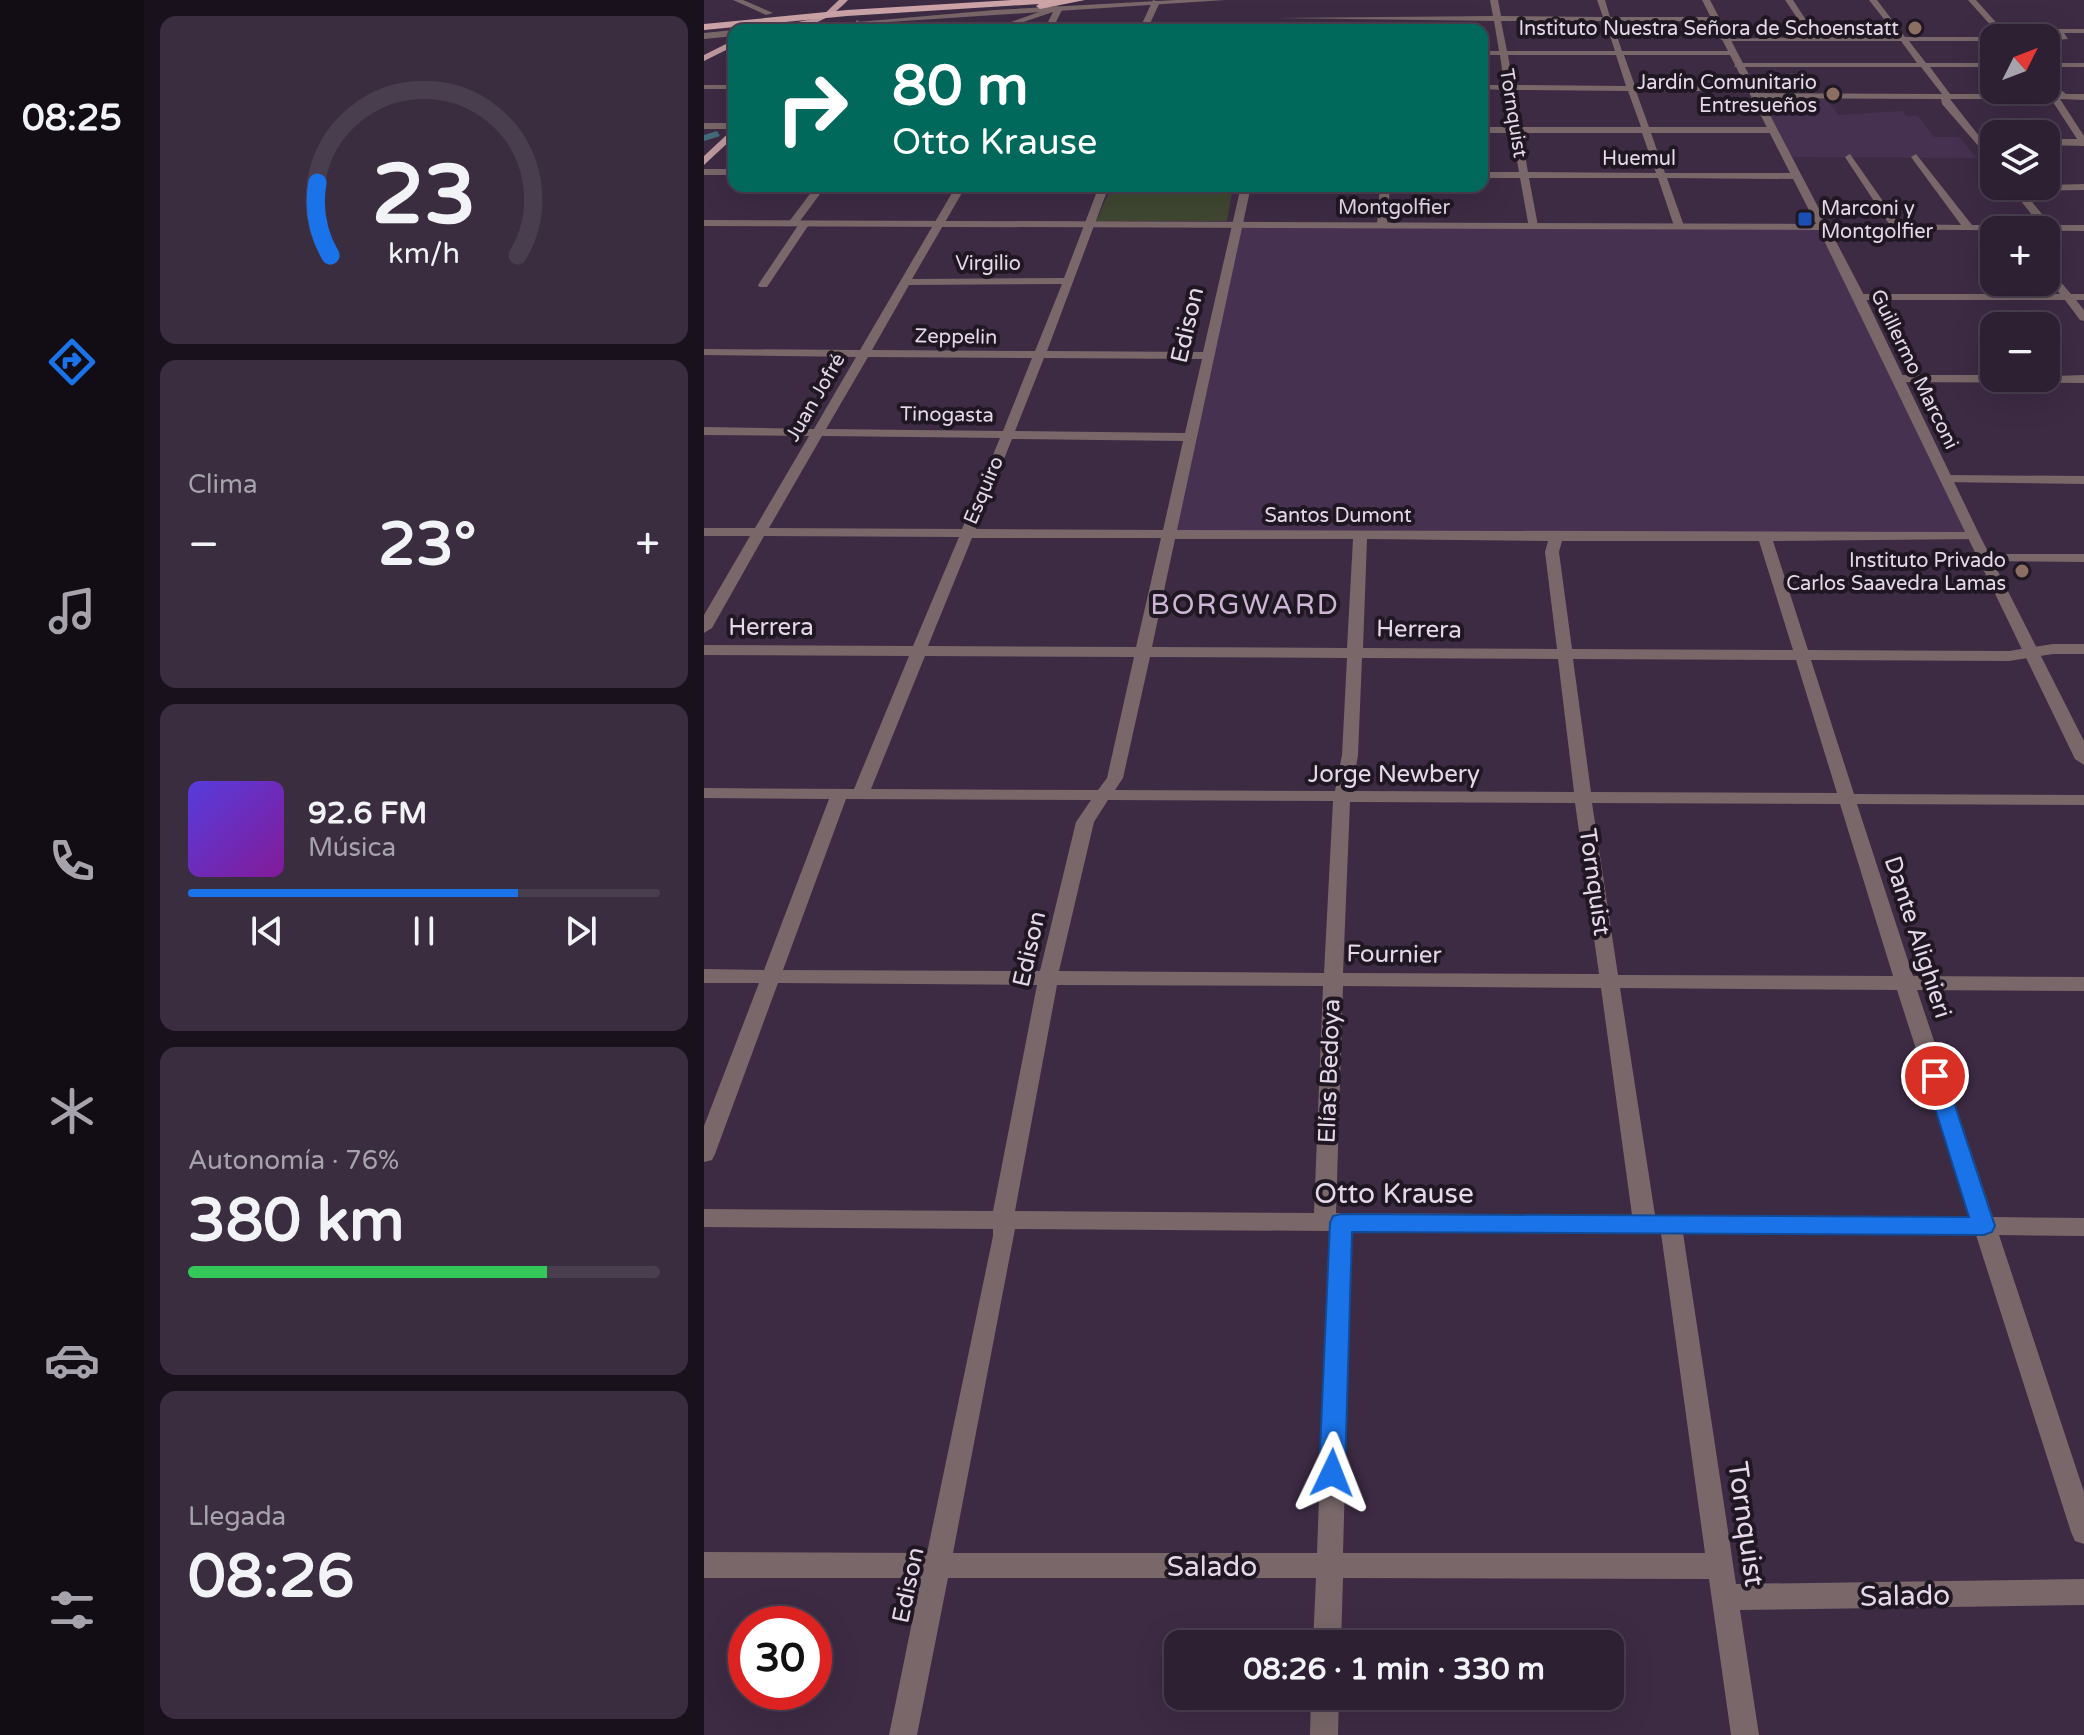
<!DOCTYPE html>
<html lang="es">
<meta charset="utf-8">
<style>
body{margin:0;font-family:"Varela Round",sans-serif;background:#3a2d3f;color:#f1f3f6;height:100vh;display:flex;flex-direction:column;font-size:30px;white-space:nowrap}
*{box-sizing:border-box;margin:0}
p{font-size:26px;color:#a7a3ac}
.icon{flex:none;width:44px;height:44px;fill:none;stroke:currentColor;stroke-width:2;stroke-linecap:round;stroke-linejoin:round}
.map{position:relative;flex:1;overflow:hidden}
.sheet{display:flex;flex-direction:column;gap:16px;padding:16px;background:#19121c;width:560px}
.sheet>*{flex:none}
.top-card{position:absolute;left:24px;top:24px;width:760px;height:168px;border-radius:16px;box-shadow:0 8px 32px #0002,0 0 0 2px #493e4e;background:#00695c;color:#fff;overflow:hidden}
.needle{width:52px;rotate:48deg}
.tools{position:absolute;left:1276px;top:24px;display:grid;gap:16px}
.tools a{display:grid;place-items:center;width:80px;height:80px;border-radius:16px;background:#2e2033;box-shadow:0 8px 32px #0002,0 0 0 2px #493e4e;font-size:40px}
.speed{position:absolute;left:24px;top:1606px;display:flex;gap:16px;font-size:40px;font-weight:700;text-align:center}
.speed>*{display:grid;place-content:center;width:104px;height:104px;border-radius:50%;background:#2e2033;box-shadow:0 8px 32px #0002,0 0 0 2px #493e4e;line-height:1}
.speed .limit{border:12px solid #d22;background:#fff;color:#111}
.pin{position:absolute;display:grid;place-items:center;width:68px;height:68px;color:#fff;margin:-34px;border:4px solid #fff;border-radius:50%;box-shadow:0 2px 8px #0007}
.me{position:absolute;width:88px;margin:-44px;rotate:2deg;stroke-linejoin:round;filter:drop-shadow(0 0 6px #0008)}
.turn{display:flex;align-items:center;gap:28px;height:168px;padding:0 32px;font-size:36px}
.turn .icon{width:104px;height:104px;stroke-width:2.5}
.turn b{display:block;font-size:56px;line-height:68px}
.big{font-size:60px;font-weight:700;line-height:1.1}
.sheet .tile{flex:1;display:flex;flex-direction:column;justify-content:center;gap:12px;min-width:0;padding:0 28px;border-radius:16px;background:#3a2d3f}
.sheet .dial{align-items:center;gap:0}
.dial svg{height:208px;overflow:visible;fill:none;stroke:#493e4e;stroke-width:7;stroke-linecap:round;text-anchor:middle}
.dial text{fill:#f1f3f6;stroke:none}
.song{display:flex;align-items:center;gap:24px}
.cover{width:96px;height:96px;border-radius:12px;background:linear-gradient(135deg,hsl(250 70% 55%),hsl(290 70% 35%))}
.played{height:8px;border-radius:4px;background:linear-gradient(90deg,#1a73e8 70%,#493e4e 70%)}
.keys{display:flex;justify-content:space-around;direction:ltr}
.heat{display:flex;justify-content:space-between;align-items:center;font-size:44px;direction:ltr}
.charge{height:12px;border-radius:6px;background:linear-gradient(90deg,#34c759 76%,#493e4e 0)}
.trip{position:absolute;left:460px;top:1630px;width:460px;height:80px;border-radius:16px;background:#2e2033;box-shadow:0 8px 32px #0002,0 0 0 2px #493e4e;font-weight:700;line-height:80px;text-align:center}
main{display:flex;flex:1;min-height:0}
.dock{display:flex;flex-direction:column;width:144px;justify-content:space-around;align-items:center;background:#120d14;color:#a7a3ac}
.dock .icon{width:56px;height:56px}
.dock .active{color:#1a73e8}
.dock b{font-size:36px;color:#f1f3f6}
.map>svg:first-child{display:block}
.built{fill:#473150}
.green{fill:#3f4731}
.lines{fill:none;stroke-linecap:round;stroke-linejoin:round}
.canal{fill:#446d7d;fill-rule:evenodd}
.minor{fill:#796769;fill-rule:evenodd}
.tertiary{fill:#796769;fill-rule:evenodd}
.primary{fill:#bf9a9e;fill-rule:evenodd}
.trunk{fill:#cca4a8;fill-rule:evenodd}
.route{fill:#1a73e8;stroke:#114b97;stroke-width:2}
.education-dot{fill:#8d6e63;stroke:#1f1722;stroke-width:3}
.transit-dot{fill:#1a4fb4;stroke:#1f1722;stroke-width:3}
.labels{text-anchor:middle;stroke-width:8;stroke-linejoin:round;paint-order:stroke}
.far-poi-label{font-size:20px;fill:#e5d9e9;stroke:#1f1722;text-anchor:end}
.far-street-label{font-size:20px;fill:#e5d9e9;stroke:#1f1722}
.street-label{font-size:24px;fill:#e5d9e9;stroke:#1f1722}
.quarter-label{font-size:28px;letter-spacing:2px;fill:#ccb5d5;stroke:#1f1722}
.near-street-label{font-size:28px;fill:#e5d9e9;stroke:#1f1722}
</style>
<main>
<nav class="dock">
<b>08:25</b>
<svg class="icon active" aria-label="directions" viewBox="0 0 24 24"><path d="M12 3l9 9-9 9-9-9zM9 14v-3h6M13 9l2 2-2 2"/></svg>
<svg class="icon" aria-label="music" viewBox="0 0 24 24"><path d="M9 18V5l10-2v13"/><circle cx="6" cy="18" r="3"/><circle cx="16" cy="16" r="3"/></svg>
<svg class="icon" aria-label="phone" viewBox="0 0 24 24"><path d="M5 4h4l2 5-3 2q2 4 5 5l2-3 5 2v4C11 20 4 13 5 4z"/></svg>
<svg class="icon" aria-label="climate" viewBox="0 0 24 24"><path d="M12 3v18M4 7l16 10M4 17L20 7"/></svg>
<svg class="icon" aria-label="car" viewBox="0 0 24 24"><path d="M5 17H2v-5l4-1 3-4h7l3 4 3 1v5h-3M9 17h6M6 11h13"/><circle cx="7" cy="17" r="2"/><circle cx="17" cy="17" r="2"/></svg>
<svg class="icon" aria-label="filters" viewBox="0 0 24 24"><path d="M4 7h16M4 17h16"/><circle cx="9" cy="7" r="2"/><circle cx="15" cy="17" r="2"/></svg>
</nav>
<section class="sheet">
<div class="tile dial"><svg viewBox="0 0 100 80">
<path d="M14 69A42 42 0 1 1 86 69"/>
<path d="M14 69A42 42 0 0 1 9 41" stroke="#1a73e8"/>
<text x="50" y="56" font-size="32" font-weight="700">23</text>
<text x="50" y="72" font-size="11">km/h</text>
</svg></div>
<div class="tile"><p>Clima</p>
<div class="heat"><a>−</a><b class="big">23°</b><a>+</a></div>
</div>
<div class="tile">
<div class="song"><i class="cover"></i><div><b>92.6 FM</b><p>Música</p></div></div>
<div class="played"></div>
<div class="keys"><svg class="icon" aria-label="previous" viewBox="0 0 24 24"><path d="M18 5L8 12l10 7zM5 5v14"/></svg><svg class="icon" aria-label="pause" viewBox="0 0 24 24"><path d="M8 5v14M16 5v14"/></svg><svg class="icon" aria-label="next" viewBox="0 0 24 24"><path d="M6 5l10 7-10 7zM19 5v14"/></svg></div>
</div>
<div class="tile"><p>Autonomía · 76%</p><b class="big">380 km</b><div class="charge"></div></div>
<div class="tile"><p>Llegada</p><b class="big">08:26</b></div>
</section>
<div class="map">
<svg width="1380" height="1735" viewBox="0 0 1380 1735">
<rect width="100%" height="100%" fill="#3d2b44"/>
<path class="built" d="M1061,99H1123L1134,115L1198,111L1202,116H1214L1230,137H1255L1273,158L1088,157L1058,101Z
M532,224L1118,227L1268,536L466,534Z"/>
<path class="green" d="M408,186H529L523,221H392Z"/>
<g class="lines">
<path class="canal" d="M13,131L16,136L0,141V135Z"/>
<path class="minor" d="M29,0H39L69,13L62,15Z
M449,0L456,2L443,30H435Z
M786,0H794L797,16L899,17L893,0H901L906,17H1014L1011,21H908L918,51H1028L1032,53L1028,55H920L931,86L1046,87L1050,89L1046,91H932L945,127H1068L1072,130L1068,133H947L961,173H1092L1097,176L1092,179L963,178L980,226L975,229L970,226L954,178H825L834,226L825,228L816,178H778V172H815L808,133H778V127H808L801,90L778,89V85H800L796,55H778V51H795L790,21L572,18L789,16ZM797,21H901L911,51H803ZM804,55H912L922,86L809,85ZM810,90L924,91L937,127H816ZM817,133H938L952,173L824,172Z
M1081,0H1089L1113,37H1194L1165,0H1173L1201,37H1293L1290,41H1205L1222,63H1290V67H1226L1246,94H1352L1342,84V78L1362,94H1380V100L1356,99L1380,136V146L1342,145V139H1373L1347,99H1246L1290,155V164L1238,104L1237,99L1047,98L1050,93L1238,94L1217,67H1030L1033,63H1213L1197,41H1020L1016,39L1106,37Z
M1264,0H1272L1306,38H1298Z
M352,6L359,8L348,30H340L349,12L296,30H285Z
M152,20L175,30H165L152,24Z
M1355,29H1380V33H1360L1364,39L1342,41V38H1339L1355,37L1351,31Z
M1342,63H1380V67H1342Z
M0,85H30V89H0Z
M0,123H30V129H0Z
M1146,154L1195,224L1257,225L1207,157L1212,154L1268,225H1336L1305,186L1380,184V190L1319,191L1347,225H1380V231L1114,229L1113,227L1118,224H1185L1141,157Z
M0,169H30V175H0Z
M112,186H122L93,225H85L84,223Z
M252,186H262L208,279L360,278L395,186H405L343,351L499,352L537,186H547L473,530L1268,532L1275,536L1273,539L1069,541L1104,650L1305,651L1349,644H1380V654H1349L1305,661L1107,660L1150,794L1380,795V805L1153,804L1209,976L1380,977V991L1213,990L1289,1217L1380,1218V1236L1295,1235L1380,1492V1544L1371,1541L1367,1532L1272,1235L979,1233L1032,1584L1380,1579V1605L1036,1610L1055,1735H1027L1005,1579L639,1578L637,1644H609L612,1578H244L213,1735H185L217,1578H0V1552L223,1553L289,1236V1229L0,1227V1209L289,1211L333,985L74,983L11,1154L8,1160L0,1162V1126L55,983H0V969L60,970L125,799L0,798V788L150,789L205,656L0,655V645L209,646L255,537L60,536L8,628L0,633V615L46,536H0V528H51L105,436L0,435V427L110,429L152,357L0,355V349L156,350ZM358,284L331,351L168,350L205,285ZM164,357L328,358L299,431L122,429ZM340,358L498,359L481,433L311,431ZM118,436L296,438L258,529L65,528ZM308,439L479,441L459,530L272,529ZM268,538H457L432,647L224,646ZM471,539H649L643,648L448,647ZM663,539L844,541L841,552L853,649L659,648ZM858,541H1055L1089,650L868,649L855,552ZM221,656L430,657L403,778L394,790L167,789ZM446,657L643,658L638,755L631,791L411,790L419,778ZM658,658L854,659L870,792L648,791L654,755ZM869,659L1092,660L1133,793L887,792ZM142,799L387,800L372,822L336,971L79,970ZM404,800L629,801L620,973L355,971L390,822ZM646,802L871,803L895,974L639,973ZM888,803L1136,804L1189,976L914,975ZM353,985L619,986L610,1213L311,1211ZM639,986L897,988L928,1215L632,1213ZM916,988L1193,990L1266,1217L951,1215ZM311,1229L625,1231L613,1553H249ZM648,1231L957,1233L1001,1553H639Z
M676,186H686L683,225L678,228L673,225Z
M97,221L106,223L63,287H55L54,285Z
M1342,265L1367,294H1380V300H1372L1380,310V321L1376,320L1361,300H1155L1150,297L1155,294H1356L1342,275Z
M1193,375H1290V378L1380,375V383L1189,382V376Z
M1242,475L1380,476V484L1237,482V476Z
M1280,554H1380V562L1275,561L1273,558Z
M607,1696H635L634,1735H606Z"/>
<path class="tertiary" d="M472,0H521L62,30L291,10Z
M998,0H1006L1161,297L1276,536L1380,741V765L1371,759L1115,230L0,226V220L1112,224Z
M30,30V36L0,39V33Z"/>
<path class="primary" d="M135,0H144C119,27 93,30 57,30L117,17Z
M30,40V46L0,61V55Z
M30,128V137L0,165V156Z"/>
<path class="trunk" d="M308,0H381L336,9L332,6L335,4L143,16L0,30V24L143,10Z"/>
</g>
<path class="route" d="M1231,1068L1238,1070L1241,1076L1291,1226L1288,1232L1280,1235L648,1232L641,1473L638,1481L628,1485L619,1481L615,1473L626,1223L629,1216L637,1214L1265,1217L1221,1076L1224,1070Z"/>
<g class="education-dot">
<circle cx="1211" cy="28" r="8"/>
<circle cx="1129" cy="94" r="8"/>
<circle cx="1318" cy="571" r="8"/>
</g>
<rect class="transit-dot" x="1093" y="211" width="16" height="16" rx="4"/>
<g class="labels">
<g class="far-poi-label">
<text x="1195" y="35">Instituto Nuestra Señora de Schoenstatt</text>
<text x="1113" y="89">Jardín Comunitario<tspan x="1113" dy="23">Entresueños</tspan></text>
<text x="1117" y="215" text-anchor="start">Marconi y<tspan x="1117" dy="23">Montgolfier</tspan></text>
<text x="1302" y="567">Instituto Privado<tspan x="1302" dy="23">Carlos Saavedra Lamas</tspan></text>
</g>
<g class="far-street-label">
<text transform="translate(810 113) rotate(81)" y="7">Tornquist</text>
<text x="935" y="165">Huemul</text>
<text x="690" y="214">Montgolfier</text>
<text x="284" y="270">Virgilio</text>
<text transform="translate(252 336) rotate(1)" y="7">Zeppelin</text>
<text transform="translate(1211 369) rotate(64)" y="7">Guillermo Marconi</text>
<text transform="translate(111 397) rotate(-60)" y="7">Juan Jofré</text>
<text transform="translate(243 414) rotate(1)" y="7">Tinogasta</text>
<text transform="translate(279 490) rotate(-67)" y="7">Esquiro</text>
<text x="634" y="522">Santos Dumont</text>
</g>
<g class="street-label">
<text transform="translate(483 325) rotate(-77)" y="8">Edison</text>
<text x="67" y="635">Herrera</text>
<text transform="translate(715 629) rotate(1)" y="8">Herrera</text>
<text x="690" y="782">Jorge Newbery</text>
<text transform="translate(891 882) rotate(82)" y="8">Tornquist</text>
<text transform="translate(1214 937) rotate(72)" y="8">Dante Alighieri</text>
<text transform="translate(325 949) rotate(-77)" y="8">Edison</text>
<text transform="translate(690 954) rotate(1)" y="8">Fournier</text>
<text transform="translate(625 1071) rotate(-88)" y="8">Elías Bedoya</text>
<text transform="translate(204 1585) rotate(-78)" y="8">Edison</text>
</g>
<g class="quarter-label">
<text x="541" y="614">BORGWARD</text>
</g>
<g class="near-street-label">
<text x="690" y="1203">Otto Krause</text>
<text transform="translate(1043 1524) rotate(82)" y="10">Tornquist</text>
<text x="508" y="1576">Salado</text>
<text transform="translate(1201 1595) rotate(-1)" y="10">Salado</text>
</g>
</g>
</svg>
<div class="tools">
<a><svg class="needle" viewBox="-14 -14 28 28"><path d="M0-13l5 13h-10z" fill="#e53935"/><path d="M0 13l5-13h-10z" fill="#a7a3ac"/></svg></a>
<a><svg class="icon" aria-label="layers" viewBox="0 0 24 24"><path d="M12 4l9 5-9 5-9-5zM3 14l9 5 9-5"/></svg></a>
<a>+</a>
<a>−</a>
</div>
<div class="speed"><div class="limit">30</div></div>
<div class="pin" style="left:1231px;top:1076px;background:#d93025"><svg class="icon" aria-label="arrive" viewBox="0 0 24 24"><path d="M6 21V4h12l-3 4 3 4H6"/></svg></div>
<svg class="me" style="left:628px;top:1473px" viewBox="-20 -20 40 40"><path d="M0-17L14 15 0 8-14 15z" fill="#1a73e8" stroke="#fff" stroke-width="4"/></svg>
<div class="trip">08:26 · 1 min · 330 m</div>
<div class="top-card">
<div class="turn"><svg class="icon" aria-label="right" viewBox="0 0 24 24"><path d="M7 20v-9h11M14 6l5 5-5 5"/></svg><div><b>80 m</b>Otto Krause</div></div>
</div>
</div>
</main>
